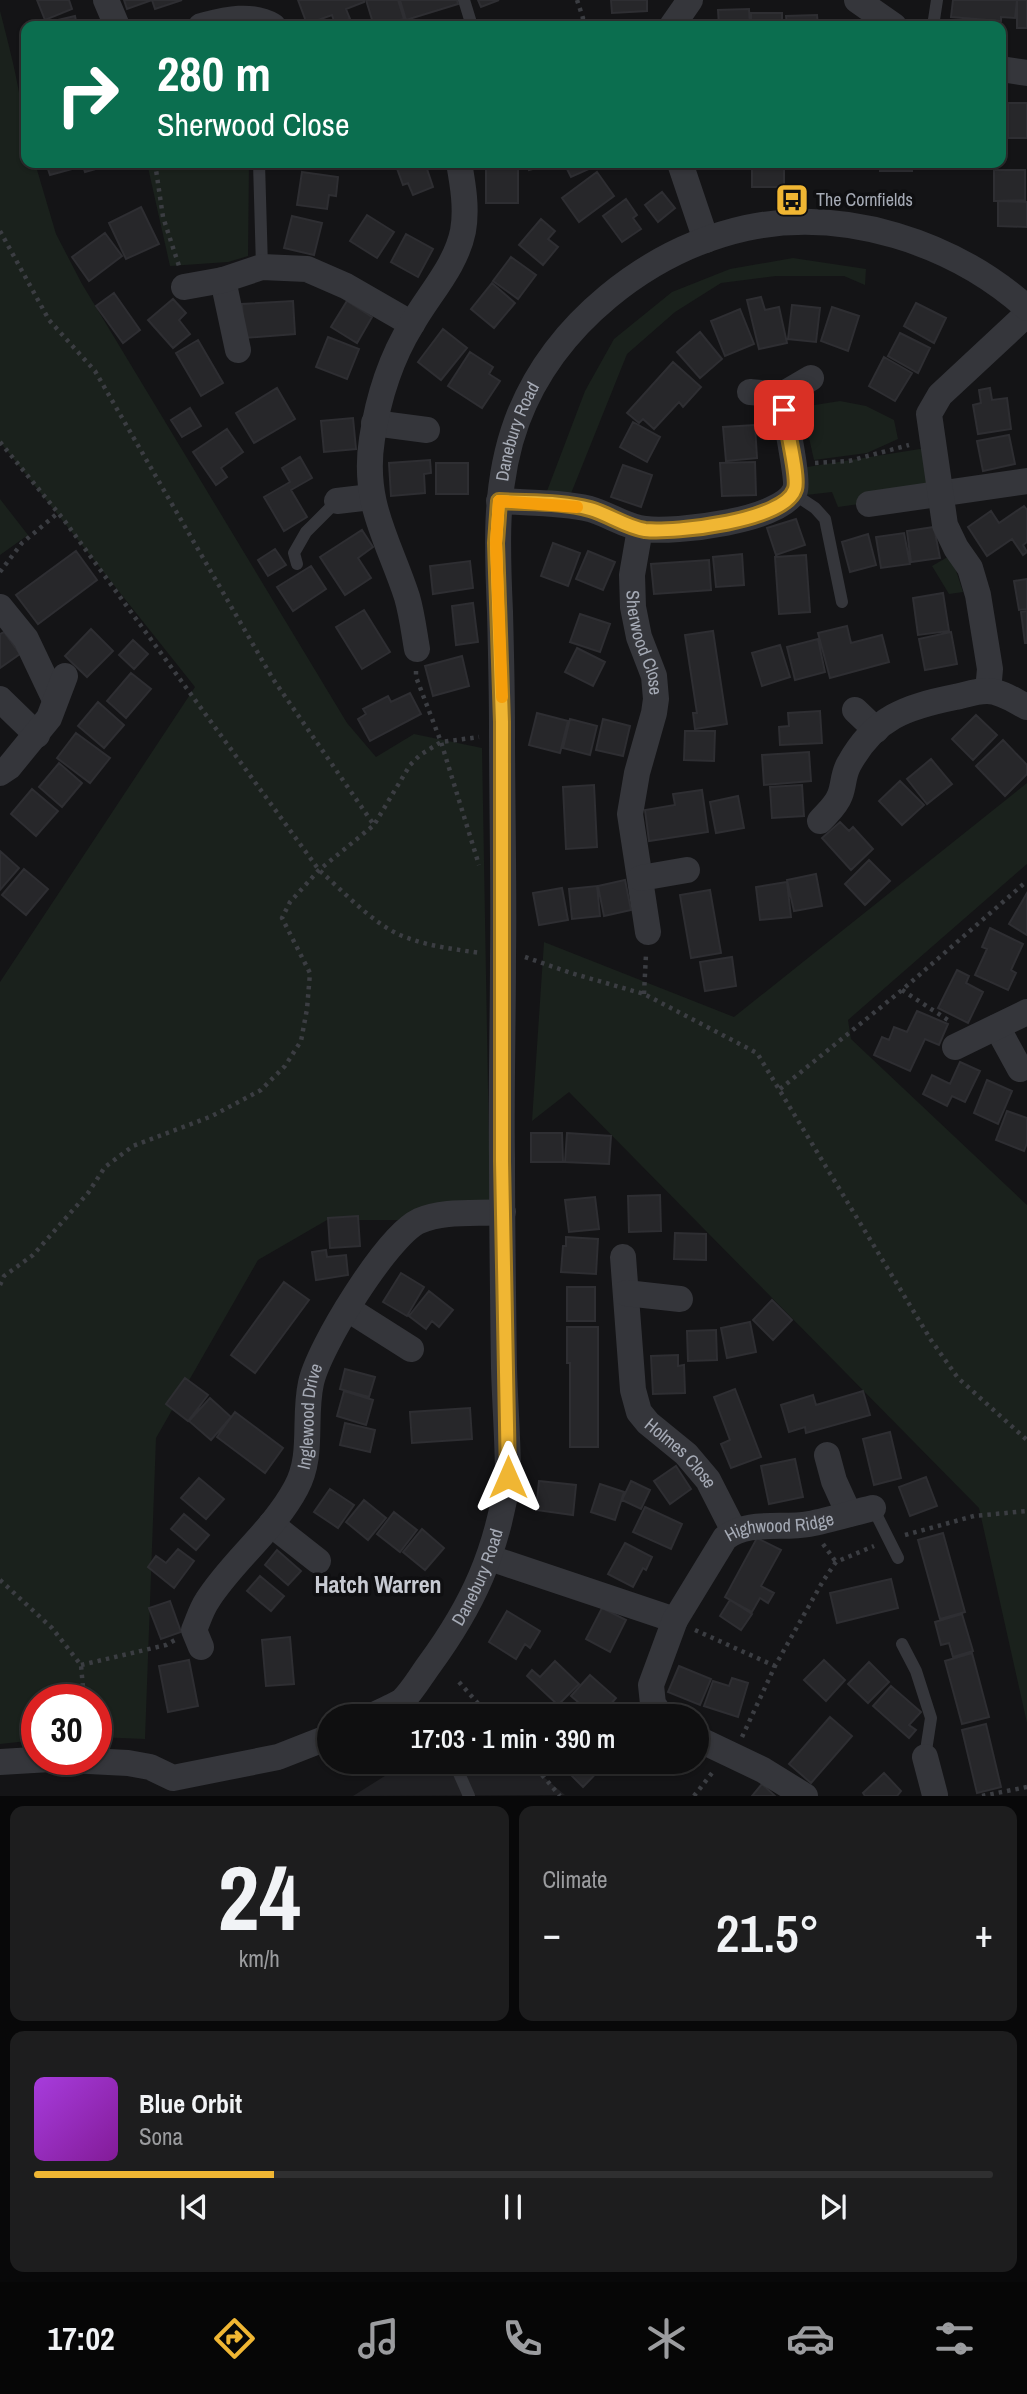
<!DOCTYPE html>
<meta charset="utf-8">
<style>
body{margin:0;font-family:"Archivo Narrow",sans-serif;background:#1d1d1e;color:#f1f3f6;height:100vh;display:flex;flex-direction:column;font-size:26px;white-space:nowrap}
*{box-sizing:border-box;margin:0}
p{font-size:23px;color:#9b9c9f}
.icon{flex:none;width:38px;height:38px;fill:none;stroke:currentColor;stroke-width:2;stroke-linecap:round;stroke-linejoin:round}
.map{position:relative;height:1796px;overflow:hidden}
.sheet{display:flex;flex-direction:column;gap:10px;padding:10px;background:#080809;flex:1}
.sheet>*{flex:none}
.hud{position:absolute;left:21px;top:21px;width:985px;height:147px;border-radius:14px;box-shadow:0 2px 5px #0004,0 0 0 2px #2f2f30;background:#0b6e4f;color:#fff;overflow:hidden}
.speed{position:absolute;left:21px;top:1684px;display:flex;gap:14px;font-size:35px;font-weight:700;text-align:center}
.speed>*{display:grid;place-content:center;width:91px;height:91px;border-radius:50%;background:#0f0f10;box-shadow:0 2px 5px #0004,0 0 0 2px #2f2f30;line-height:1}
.speed .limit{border:10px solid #d22;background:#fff;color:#111}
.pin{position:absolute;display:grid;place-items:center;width:60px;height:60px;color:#fff;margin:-30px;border-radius:14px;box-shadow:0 4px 10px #0006}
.me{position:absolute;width:77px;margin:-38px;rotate:0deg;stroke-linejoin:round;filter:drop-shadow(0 0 5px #0008)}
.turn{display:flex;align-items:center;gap:24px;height:147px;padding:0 21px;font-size:32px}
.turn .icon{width:91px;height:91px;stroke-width:2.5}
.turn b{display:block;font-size:49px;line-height:60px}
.big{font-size:52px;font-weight:600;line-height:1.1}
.sheet .widget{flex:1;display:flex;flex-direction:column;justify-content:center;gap:10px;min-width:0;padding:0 24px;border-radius:14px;background:#1d1d1e}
.sheet .dial{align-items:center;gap:0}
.dial b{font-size:91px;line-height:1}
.song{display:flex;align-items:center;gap:21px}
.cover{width:84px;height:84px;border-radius:10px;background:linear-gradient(135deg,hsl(280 70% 55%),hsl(290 70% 35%))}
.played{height:7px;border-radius:4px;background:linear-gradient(90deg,#f0b633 25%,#2f2f30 25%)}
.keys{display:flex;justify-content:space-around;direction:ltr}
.heat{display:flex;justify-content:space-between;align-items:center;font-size:38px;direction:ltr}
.sheet .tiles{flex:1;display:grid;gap:10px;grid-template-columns:1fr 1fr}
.widget:last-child{grid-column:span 2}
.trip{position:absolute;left:317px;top:1704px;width:392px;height:70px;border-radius:35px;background:#0f0f10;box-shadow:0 2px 5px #0004,0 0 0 2px #2f2f30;font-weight:600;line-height:70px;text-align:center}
.dock{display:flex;height:112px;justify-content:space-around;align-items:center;background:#060606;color:#9b9c9f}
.dock .icon{width:49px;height:49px}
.dock .selected{color:#f0b633}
.dock b{font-size:32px;color:#f1f3f6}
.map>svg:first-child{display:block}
.built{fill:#202023}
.green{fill:#1a211c}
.building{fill:#27272a;stroke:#2e2e32;stroke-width:2}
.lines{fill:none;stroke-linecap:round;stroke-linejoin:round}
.path{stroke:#3b3d42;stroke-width:4.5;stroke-dasharray:3.5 5;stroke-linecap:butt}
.lane{stroke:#35363b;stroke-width:12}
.street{stroke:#35363b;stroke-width:26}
.route-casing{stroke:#9c7621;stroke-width:18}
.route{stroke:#f0b633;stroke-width:12}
.slow{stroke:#f59e0b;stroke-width:12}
.labels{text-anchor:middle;stroke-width:7;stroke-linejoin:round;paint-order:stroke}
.poi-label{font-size:18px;fill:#a6abb6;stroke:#0f0f11;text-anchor:start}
.street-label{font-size:18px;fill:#a6abb6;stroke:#0f0f11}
.district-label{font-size:24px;font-weight:bold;fill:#c7cad2;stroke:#0f0f11}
</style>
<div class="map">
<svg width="1027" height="1796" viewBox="0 0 1027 1796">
<rect width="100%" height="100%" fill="#141416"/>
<path class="built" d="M407,1762H526L565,1795L353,1796Z"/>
<path class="green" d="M0,11C13,61 26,110 26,163H35L56,234L82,284L347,723L376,757L414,734L482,748L490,1203L402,1220H327L258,1260L156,1438L145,1739L96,1737V1699H37V1740L0,1744V982L195,687L0,442Z
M147,163H249L248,256L228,262L170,266Z
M793,258L866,269L865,285L844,276H776L721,283L675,312L627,354L570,496L547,491L585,391L614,339L672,292L730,269Z
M840,401L866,406L894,420L898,439L867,453L814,460L802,407Z
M926,448L936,493L838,507L832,492L806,495L801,468Z
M0,499L28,535L0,555Z
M951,555L963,592L949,594L932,566Z
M1027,783V864L848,1020L851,1039L1027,1205V1723L979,1508L569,1092L532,1121L544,942L734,1017Z"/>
<path class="building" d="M37,0H69L72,9L45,20Z
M124,0H182L155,9L152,0L127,9Z
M298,0H364V2L346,9L350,19L335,24L332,15L307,24Z
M366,0H398L404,19L374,26Z
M400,0H457L458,4L406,20Z
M478,0H499L481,7Z
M611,0H647V11L612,13Z
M953,0H1017L1015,18L1001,17V21L951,17Z
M1017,0H1027V28H1017Z
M749,9L750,26H719L718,10Z
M751,13H782V26H751Z
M817,15L818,26H787L786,16Z
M75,16L77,26H42L41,24Z
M1008,103H1027V138H1008Z
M1001,104H1004L1005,136H1001Z
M46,163H117L85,172L83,166L50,175Z
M395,163H425L433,187L413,195L408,183L403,185Z
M527,163H546L547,165L529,170Z
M564,163H599L600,164L571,177Z
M752,163H784V187H752Z
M880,163H912V171H880Z
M486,164H518V203H486Z
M994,170H1025V200L994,201Z
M302,172L338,177L336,196L329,195L327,209L297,205Z
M597,172L614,196L579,222L562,198Z
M662,192L675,208L658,222L645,205Z
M626,199L637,215L633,218L641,229L622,242L603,216Z
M998,201L1027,202V227L998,226Z
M141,207L159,244L126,259L109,223Z
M367,215L394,232L377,258L350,241Z
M292,216L322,223L314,255L284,248Z
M541,219L555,231L548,239L558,247L543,265L519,245Z
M105,233L122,256L89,281L72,257Z
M406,234L433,249L418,277L391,262Z
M511,257L536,275L518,299L493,281Z
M492,283L515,303L494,328L471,309Z
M114,293L140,330L123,343L96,306Z
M761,297L765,310L779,307L787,343L759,349L747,300Z
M173,299L186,313L179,320L190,334L173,348L148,320Z
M293,301L295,334L244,338L242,304Z
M347,301L372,317L357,343L331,327Z
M916,303L946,318L934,343L904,326Z
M792,305L820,308L816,342L788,339Z
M832,307L859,316L848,351L821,341Z
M740,309L754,344L725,356L711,321Z
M443,329L467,348L441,380L418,362Z
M700,332L722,359L700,378L677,352Z
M900,333L930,348L918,373L888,356Z
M328,337L359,349L347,379L316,367Z
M198,340L223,383L201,396L176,353Z
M470,352L493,367L489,374L500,381L482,408L448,386Z
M884,357L912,373L895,401L869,386Z
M673,362L701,387L683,407L679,402L654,429L643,419L639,423L627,413Z
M277,388L295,419L254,443L236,413Z
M990,388L992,400L1007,398L1011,429L978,434L973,405L981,403L979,390Z
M190,408L201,426L182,437L171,420Z
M353,418L356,449L324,452L321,421Z
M633,422L660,437L647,462L620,447Z
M755,425L757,458L726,461L723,427Z
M227,429L243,452L221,468L227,477L216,485L193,452Z
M1009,435L1015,464L983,471L977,441Z
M300,457L312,478L291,490L307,517L284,531L264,497L290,482L282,468Z
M430,460L431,473L424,474L425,493L391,496L389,463Z
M755,462L756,495L722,496L720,463Z
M436,463H468V494H436Z
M623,465L652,475L641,507L611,497Z
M1024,506L1027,510V542L1023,545L1027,552L1023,555L1012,539L987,556L968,527L991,511L999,523Z
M796,519L805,545L776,555L767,528Z
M934,527L940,558L911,562L907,531Z
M362,530L373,547L358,558L371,578L345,595L320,557Z
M904,533L910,564L881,568L876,537Z
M868,534L876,565L850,572L842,542Z
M553,543L580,553L568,586L541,576Z
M275,549L286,565L268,576L258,560Z
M76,551L97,580L38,624L16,595Z
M588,551L615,562L603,590L576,579Z
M742,554L744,585L716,587L713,557Z
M806,555L810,612L779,614L775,557Z
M709,560L711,590L654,594L651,564Z
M470,561L473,588L433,594L430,566Z
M311,566L326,589L293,611L277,587Z
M1027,579V609L1019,610L1014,581Z
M943,593L949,631L918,635L913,598Z
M473,603L478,642L456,645L452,606Z
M364,610L390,652L362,669L336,627Z
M1027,611V643H1025L1021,612Z
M580,614L610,624L600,652L570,642Z
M847,626L851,643L882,635L889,662L830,678L818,633Z
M91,629L113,651L87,677L65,656Z
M713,631L727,724L695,729L693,713H697L685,635Z
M4,632L20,654L0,668V634Z
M951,632L957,664L925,670L919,639Z
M818,639L825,672L795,680L787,647Z
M133,640L148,654L134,669L119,655Z
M780,645L790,677L762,686L752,653Z
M577,648L605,662L593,686L565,672Z
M462,656L469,686L433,696L425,666Z
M131,673L151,689L126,718L107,701Z
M410,693L421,714L370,741L358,719L366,714L363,709L388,696L391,702Z
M98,702L124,725L104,748L78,726Z
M820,711L822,743L780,745L779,727L789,726L788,713Z
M537,713L568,721L560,753L529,745Z
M976,715L997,735L973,760L952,739Z
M570,719L597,726L590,755L563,748Z
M603,719L630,726L623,756L596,750Z
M685,731H715L714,761L684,760Z
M76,733L110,758L90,783L57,758Z
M1003,740L1027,765V774L1005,796L976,766Z
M809,752L811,781L764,785L762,755Z
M931,759L952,784L927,804L907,779Z
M59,763L82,783L62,807L39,787Z
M900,781L924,805L902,825L879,801Z
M594,785L597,847L566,849L563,787Z
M802,785L804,816L772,818L770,787Z
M32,789L58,811L36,836L11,814Z
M702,790L708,832L649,841L645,810L675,805L673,794Z
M738,796L744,828L716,833L710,802Z
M840,822L849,831L853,827L873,849L851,870L822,838Z
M0,851L19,868L0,890Z
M869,860L890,881L865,905L845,884Z
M24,869L48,889L26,915L2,895Z
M816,874L822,906L794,911L787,880Z
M625,880L631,910L604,916L598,886Z
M787,882L791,917L760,920L756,887Z
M597,886L600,916L572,919L569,889Z
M562,888L568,920L539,925L533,893Z
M710,890L721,953L691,958L680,895Z
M1027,893V935L1009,924Z
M990,928L1023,944L1011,970L1016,973L1008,990L975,975L987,949L982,947Z
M732,957L736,986L705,991L700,962Z
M957,970L969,976L966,983L983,992L968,1023L938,1008Z
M917,1011L948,1024L939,1045L925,1039L910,1071L874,1055L882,1037L889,1040L894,1027L907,1032Z
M960,1062L980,1071L965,1102L952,1096L947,1106L923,1094L932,1075L950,1084Z
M987,1080L1012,1091L998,1124L974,1113Z
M1007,1111L1027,1118V1143L1024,1151L996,1140Z
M531,1133H562L563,1162H531Z
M567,1133L611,1136L609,1164L565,1162Z
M660,1195L661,1231L629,1232L628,1196Z
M595,1197L599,1229L569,1232L565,1200Z
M358,1216L360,1246L330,1248L328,1218Z
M675,1233L706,1234V1260L674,1259Z
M566,1237L598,1239L596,1274L561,1272L563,1246H566Z
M326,1250L327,1257L346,1255L348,1275L316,1280L312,1252Z
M401,1273L424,1287L407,1316L383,1302Z
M284,1282L309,1300L255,1373L231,1355Z
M567,1287H595V1321H567Z
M429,1291L453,1310L439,1327L432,1321L426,1329L409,1316Z
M772,1300L792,1320L773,1340L753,1320Z
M750,1322L756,1352L727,1358L721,1328Z
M567,1327H598V1447H570V1363H567Z
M716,1330L717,1360L688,1361L687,1331Z
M678,1355V1366L684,1365L685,1393L653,1394L651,1356Z
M345,1369L375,1377L369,1397L340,1389Z
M185,1378L208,1395L188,1421L166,1404Z
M735,1389L761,1457L731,1468L721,1444L730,1440L714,1397Z
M344,1391L373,1400L366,1425L337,1416Z
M863,1391L870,1415L806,1433L805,1427L789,1432L781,1405L813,1395L816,1405Z
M210,1398L231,1417L211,1440L189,1421Z
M470,1408L472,1439L412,1443L410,1412Z
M235,1412L283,1448L265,1473L217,1437Z
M345,1423L375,1430L370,1452L340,1445Z
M890,1432L901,1478L874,1485L863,1439Z
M795,1459L803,1497L769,1504L761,1466Z
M676,1466L691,1489L670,1504L654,1481Z
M926,1477L937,1506L910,1516L899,1487Z
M199,1478L224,1499L206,1519L181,1498Z
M539,1481L576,1485L573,1515L536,1510Z
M631,1481L650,1490L641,1509L622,1500Z
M600,1484L624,1492L615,1520L591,1512Z
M330,1489L354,1505L338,1528L314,1512Z
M364,1500L386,1518L368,1540L346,1522Z
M645,1507L682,1524L671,1549L633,1532Z
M394,1512L417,1530L400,1552L377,1534Z
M184,1514L209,1535L196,1550L171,1529Z
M422,1529L444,1548L425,1570L403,1552Z
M943,1533L965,1612L940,1619L918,1540Z
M757,1538L781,1550L761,1586L774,1593L768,1603L760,1598L752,1612L725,1597Z
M625,1543L652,1557L646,1570L643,1568L633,1587L608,1574Z
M178,1549L194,1561L174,1588L148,1567L156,1556L166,1563Z
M277,1550L301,1571L288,1585L265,1565Z
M260,1576L284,1596L271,1611L247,1591Z
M891,1579L898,1608L837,1623L830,1593Z
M730,1600L752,1614L741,1630L720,1616Z
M170,1601L181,1632L161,1639L149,1608Z
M602,1608L626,1620L610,1652L586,1639Z
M507,1611L540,1631L530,1648L525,1644L516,1659L489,1642Z
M962,1614L973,1651L953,1657L949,1643L941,1645L935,1622Z
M290,1637L294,1684L266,1686L262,1640Z
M972,1653L989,1717L962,1724L945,1661Z
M189,1660L198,1706L168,1712L159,1666Z
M824,1660L845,1680L826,1701L804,1680Z
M555,1661L579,1684L558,1705L527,1676L532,1670L540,1677Z
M869,1662L889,1682L868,1703L848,1684Z
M679,1666L711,1679L700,1705L668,1692Z
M590,1675L616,1698L600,1717H595L571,1696Z
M732,1678L748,1683L738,1717L704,1706L713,1681L729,1686Z
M891,1686L921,1712L909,1725L916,1730L909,1738L873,1706Z
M830,1717L852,1736L811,1783L789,1764Z
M986,1724L1001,1787L977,1793L962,1730Z
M567,1762H607L583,1787L563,1767Z
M629,1762H649L641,1772Z
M884,1773L901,1791L897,1796H865L863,1793Z
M762,1784L775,1796H752Z"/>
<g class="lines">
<path class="path" d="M577,0L583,18L580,26
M155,163L163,217L179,266
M0,231L49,320L95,371L273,679L374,825
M0,442L64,520L319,870C343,891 371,922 400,935C426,946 453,949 480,953
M815,463L849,461L909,445
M0,572L22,543L58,513
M416,671V677L441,742L479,865
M525,957L571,973L644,994L757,1053L931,1340L958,1378L1027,1440
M902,990L951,1022
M644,994L646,954
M780,1089L902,990L1027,881
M0,1285L4,1276L33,1255L88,1193L105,1167L133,1146L212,1116L261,1090L285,1066L301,1041L307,1009L310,973L282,918L290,902L319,870L374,825L410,765L420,755L441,742L479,737
M905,1535L974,1516L1027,1511
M823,1544L836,1562
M0,1580L52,1628L81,1665L84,1699
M695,1630L775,1666
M81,1665L166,1645L175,1640
M459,1682L490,1717
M742,1737L775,1666L823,1581L836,1562L874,1546
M531,1762L560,1796
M694,1796L712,1773
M982,1796L1027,1787"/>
<path class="lane" d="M464,0L472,26
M933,26L937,0
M259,163L262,267
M794,494L815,508L825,519L842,602
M297,564L294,553L306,532L337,501
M873,1508L898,1558
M902,1644L916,1671L931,1718L925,1757
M402,1702L416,1717
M454,1762L469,1796"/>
<g class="street">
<path d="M106,0L117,26"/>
<path d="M857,0L894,26"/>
<path d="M201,26C225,20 250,13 273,26"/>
<path d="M672,26L690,0"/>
<path d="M1001,69L1027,73"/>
<path d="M680,163L706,240"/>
<path d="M223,280L238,350"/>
<path d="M184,287L223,280L262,267L307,269L346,286L412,324"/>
<path d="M750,392L782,395L811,378"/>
<path d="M374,423L427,430"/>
<path d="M337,501L371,497"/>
<path d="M499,501C529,503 560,502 590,509C608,514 626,527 645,529C674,533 783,521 795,490C799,480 784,412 782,395"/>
<path d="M869,504L1027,481"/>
<path id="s1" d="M640,529L632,575L633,607L639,637L654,676L656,699L654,713L637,773L630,814L648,932"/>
<path d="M0,607L26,639L55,700"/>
<path d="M417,649C414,632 412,614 407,597C388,539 362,503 372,439C378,399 391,358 412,324C429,294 456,266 463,231C467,209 463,185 459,163"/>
<path d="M988,691L990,669L978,595L970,568L956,548L945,525L929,414L940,395L1027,314"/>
<path d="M0,699L37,735"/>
<path d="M855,710L876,730"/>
<path d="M0,773L9,767L49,718L65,676"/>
<path d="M820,821C827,813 836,806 840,795C844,785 843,774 849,764C875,717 906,707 955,697C965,695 976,691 987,691C1001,691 1015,701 1027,707"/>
<path d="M641,878L687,870"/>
<path d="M997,1027L1020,1069"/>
<path d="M955,1047L1027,1012"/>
<path id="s2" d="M623,1257L633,1390L639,1412L648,1423L686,1454L708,1480L734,1531"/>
<path d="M626,1293L680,1299"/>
<path d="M348,1309L411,1349"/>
<path d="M827,1455L834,1481L849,1514"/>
<path d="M271,1524L318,1561"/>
<path d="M490,1558L675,1620"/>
<path id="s3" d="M201,1647L194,1630C198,1621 201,1610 207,1601C232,1561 273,1531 296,1488C314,1455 303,1419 311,1383C318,1348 387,1236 419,1221C444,1210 476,1214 503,1212"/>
<path id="s4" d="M370,1717C377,1713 399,1704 403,1700C413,1690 421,1676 429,1665C473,1605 497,1552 508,1477C508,1441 505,1405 504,1368C503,1298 502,1228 502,1158C501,1091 503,1024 503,956C504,881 502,805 502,729C502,690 501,651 500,612C497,547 494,483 517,421C553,325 647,250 746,228C844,207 953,242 1027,308"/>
<path id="s5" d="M662,1717L653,1704L651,1685L675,1620L725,1538C748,1520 782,1529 809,1524C830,1520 852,1513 873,1508"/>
<path d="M696,1738L763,1770L805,1796"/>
<path d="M925,1757L935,1795"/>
<path d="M0,1762L50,1759L128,1763L150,1767L173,1778L278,1757L329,1737"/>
</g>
</g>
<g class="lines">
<defs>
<path id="route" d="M508,1477L502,1161V722L496,543L499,501C529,503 561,501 590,509C608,514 626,527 645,530C675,533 785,521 795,489C799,477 786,427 784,410"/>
</defs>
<use href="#route" class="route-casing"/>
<use href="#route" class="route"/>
<path class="slow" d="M502,697L496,543L499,501L577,507"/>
</g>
<defs>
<symbol id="bus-square" viewBox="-11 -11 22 22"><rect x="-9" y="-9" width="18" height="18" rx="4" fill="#f0b633" stroke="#0f0f11"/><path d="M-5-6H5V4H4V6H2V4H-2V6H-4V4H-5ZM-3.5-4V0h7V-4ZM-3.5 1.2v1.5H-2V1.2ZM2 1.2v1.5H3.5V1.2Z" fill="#111"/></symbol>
</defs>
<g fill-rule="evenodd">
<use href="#bus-square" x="773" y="181" width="38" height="38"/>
</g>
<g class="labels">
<g class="poi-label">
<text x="816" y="206">The Cornfields</text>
</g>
<g class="street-label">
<text dy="6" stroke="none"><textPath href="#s4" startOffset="1335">Danebury Road</textPath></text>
<text dy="6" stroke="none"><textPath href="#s1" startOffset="116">Sherwood Close</textPath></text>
<text dy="6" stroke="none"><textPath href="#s3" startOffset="268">Inglewood Drive</textPath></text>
<text dy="6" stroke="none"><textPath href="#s2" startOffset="215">Holmes Close</textPath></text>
<text dy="6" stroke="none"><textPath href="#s5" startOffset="257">Highwood Ridge</textPath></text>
<text dy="6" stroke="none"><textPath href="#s4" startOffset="182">Danebury Road</textPath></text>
</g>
<g class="district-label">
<text x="378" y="1593">Hatch Warren</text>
</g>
</g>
</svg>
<div class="speed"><div class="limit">30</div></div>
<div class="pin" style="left:784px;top:410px;background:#d93025"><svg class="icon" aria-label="arrive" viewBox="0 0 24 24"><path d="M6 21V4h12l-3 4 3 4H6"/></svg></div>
<svg class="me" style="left:508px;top:1477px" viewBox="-20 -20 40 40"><path d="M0-17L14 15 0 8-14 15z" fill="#f0b633" stroke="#fff" stroke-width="4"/></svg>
<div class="trip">17:03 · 1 min · 390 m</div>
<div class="hud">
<div class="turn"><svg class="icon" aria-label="right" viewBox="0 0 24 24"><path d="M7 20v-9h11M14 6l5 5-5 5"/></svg><div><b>280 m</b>Sherwood Close</div></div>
</div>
</div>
<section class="sheet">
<div class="tiles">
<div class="widget dial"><b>24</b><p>km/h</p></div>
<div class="widget"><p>Climate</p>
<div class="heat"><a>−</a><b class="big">21.5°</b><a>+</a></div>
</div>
<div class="widget">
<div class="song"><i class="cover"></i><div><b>Blue Orbit</b><p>Sona</p></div></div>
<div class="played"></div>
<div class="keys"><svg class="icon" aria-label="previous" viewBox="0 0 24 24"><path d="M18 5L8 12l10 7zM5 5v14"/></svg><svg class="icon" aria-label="pause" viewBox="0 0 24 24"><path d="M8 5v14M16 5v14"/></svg><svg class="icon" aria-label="next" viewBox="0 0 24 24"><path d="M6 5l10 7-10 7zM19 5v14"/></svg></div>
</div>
</div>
</section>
<nav class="dock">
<b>17:02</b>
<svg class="icon selected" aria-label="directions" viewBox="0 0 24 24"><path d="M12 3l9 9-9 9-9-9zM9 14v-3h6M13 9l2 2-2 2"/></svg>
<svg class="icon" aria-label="music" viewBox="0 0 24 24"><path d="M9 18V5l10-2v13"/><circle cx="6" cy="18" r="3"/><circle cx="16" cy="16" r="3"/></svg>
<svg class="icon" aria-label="phone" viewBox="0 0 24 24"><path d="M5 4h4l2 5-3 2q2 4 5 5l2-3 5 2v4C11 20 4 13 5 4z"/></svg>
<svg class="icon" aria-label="climate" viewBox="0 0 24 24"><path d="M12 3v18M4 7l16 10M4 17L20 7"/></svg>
<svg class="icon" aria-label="car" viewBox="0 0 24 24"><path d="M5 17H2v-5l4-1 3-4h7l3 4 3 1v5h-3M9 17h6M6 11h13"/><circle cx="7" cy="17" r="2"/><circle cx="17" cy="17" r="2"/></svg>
<svg class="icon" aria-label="filters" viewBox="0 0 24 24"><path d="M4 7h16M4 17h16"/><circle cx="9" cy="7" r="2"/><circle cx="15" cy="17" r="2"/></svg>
</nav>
